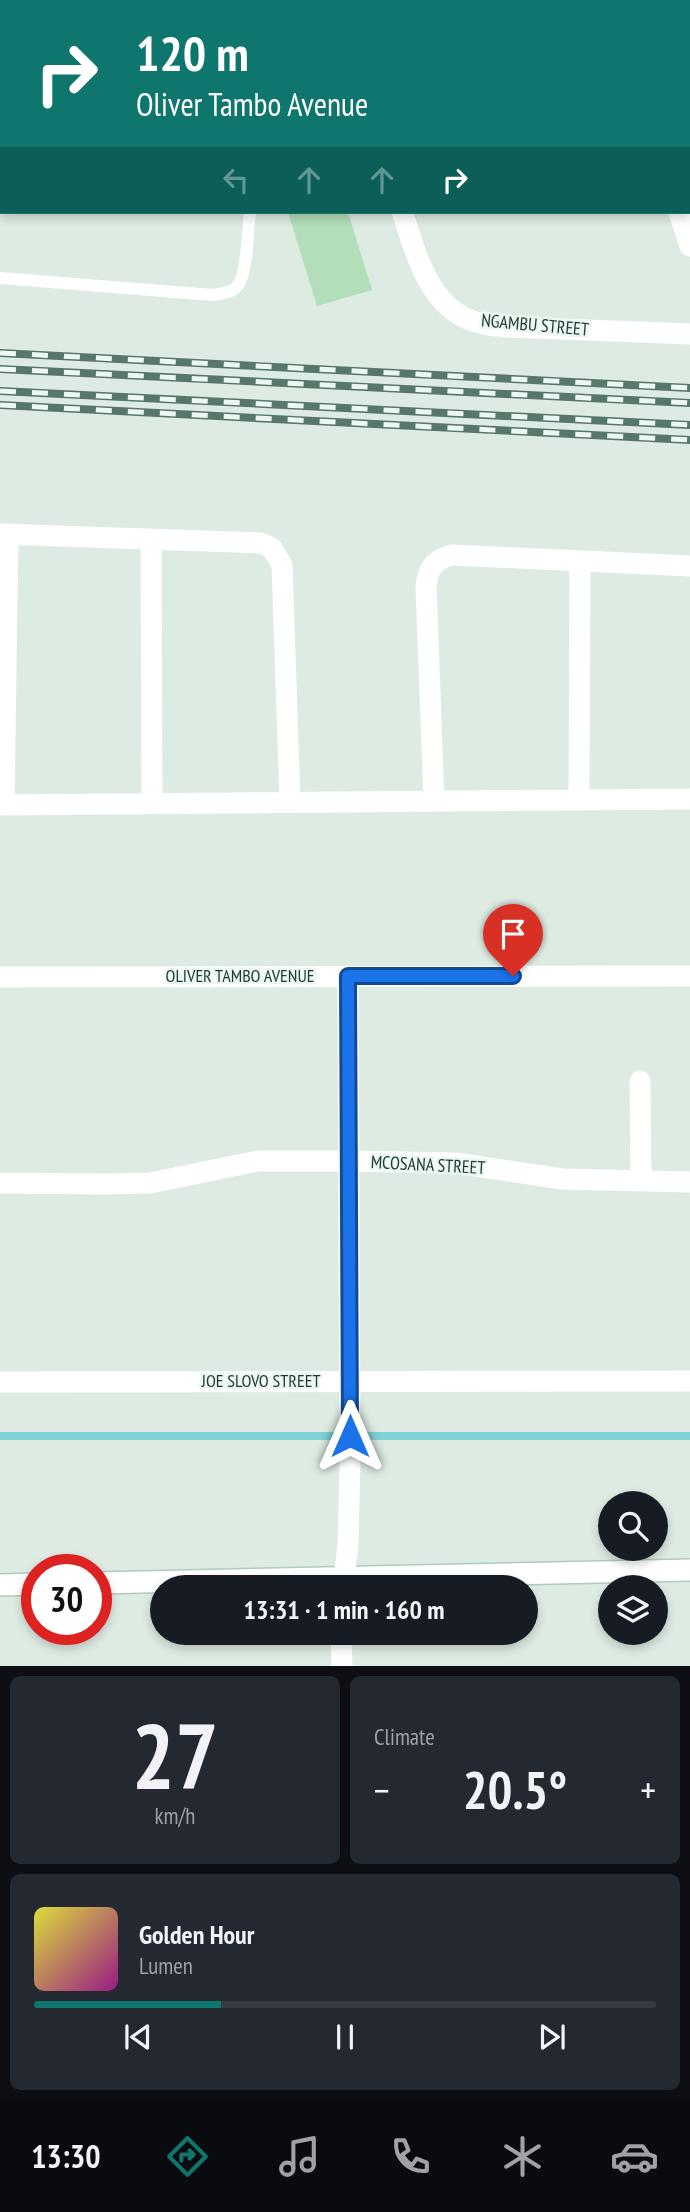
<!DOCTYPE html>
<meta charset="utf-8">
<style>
body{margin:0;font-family:"PT Sans Narrow",sans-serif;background:#242831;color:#f1f3f6;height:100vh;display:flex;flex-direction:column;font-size:26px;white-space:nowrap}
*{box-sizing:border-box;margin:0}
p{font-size:23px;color:#9ea1a6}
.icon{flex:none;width:38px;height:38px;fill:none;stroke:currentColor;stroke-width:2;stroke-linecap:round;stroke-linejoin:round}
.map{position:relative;height:1666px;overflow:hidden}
.sheet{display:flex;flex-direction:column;gap:10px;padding:10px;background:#0d0f14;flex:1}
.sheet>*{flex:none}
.guide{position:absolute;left:0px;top:0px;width:691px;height:214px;box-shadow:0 4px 10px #0003;background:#0f766e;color:#fff;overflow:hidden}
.tools{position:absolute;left:598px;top:1491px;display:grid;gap:14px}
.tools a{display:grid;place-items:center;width:70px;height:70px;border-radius:50%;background:#171b24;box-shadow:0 4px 10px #0003;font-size:35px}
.speed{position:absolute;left:21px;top:1554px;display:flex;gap:14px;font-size:35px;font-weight:700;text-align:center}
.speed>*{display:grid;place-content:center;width:91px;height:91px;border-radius:50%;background:#171b24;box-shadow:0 4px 10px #0003;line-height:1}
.speed .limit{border:10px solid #d22;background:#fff;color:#111}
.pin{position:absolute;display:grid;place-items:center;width:60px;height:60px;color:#fff;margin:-72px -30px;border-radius:50% 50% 50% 0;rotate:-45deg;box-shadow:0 0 7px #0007}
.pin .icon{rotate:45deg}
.me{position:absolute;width:77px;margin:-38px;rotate:0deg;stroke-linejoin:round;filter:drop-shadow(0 0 5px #0008)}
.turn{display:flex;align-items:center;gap:24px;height:147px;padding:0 21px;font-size:32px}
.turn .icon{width:91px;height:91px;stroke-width:2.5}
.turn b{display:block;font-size:49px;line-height:60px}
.lanes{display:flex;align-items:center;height:66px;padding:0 21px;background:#0003;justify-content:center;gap:35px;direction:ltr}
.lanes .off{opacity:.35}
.big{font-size:52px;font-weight:700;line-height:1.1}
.sheet .tile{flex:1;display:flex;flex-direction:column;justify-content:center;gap:10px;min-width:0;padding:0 24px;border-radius:10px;background:#242831}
.sheet .dial{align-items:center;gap:0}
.dial b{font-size:91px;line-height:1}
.song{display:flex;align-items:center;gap:21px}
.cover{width:84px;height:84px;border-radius:10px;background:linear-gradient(135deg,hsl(60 70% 55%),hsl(310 70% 35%))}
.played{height:7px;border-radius:4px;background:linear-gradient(90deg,#0f766e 30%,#363941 30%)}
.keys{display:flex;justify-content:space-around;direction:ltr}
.heat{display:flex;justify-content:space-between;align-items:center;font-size:38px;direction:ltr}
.sheet .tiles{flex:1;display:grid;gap:10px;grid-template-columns:1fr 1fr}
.tile:last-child{grid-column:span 2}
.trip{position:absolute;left:150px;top:1575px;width:388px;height:70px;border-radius:35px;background:#171b24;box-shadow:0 4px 10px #0003;font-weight:700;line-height:70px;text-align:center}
.menu{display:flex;height:112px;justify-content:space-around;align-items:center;background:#090b0e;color:#9ea1a6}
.menu .icon{width:49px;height:49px}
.menu .selected{color:#0f766e}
.menu b{font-size:32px;color:#f1f3f6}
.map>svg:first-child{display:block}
.green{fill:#b3deba}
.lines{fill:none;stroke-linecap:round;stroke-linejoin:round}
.stream{stroke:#7fd2d5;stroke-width:8}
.secondary-casing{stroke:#afcbbe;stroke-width:24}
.lane{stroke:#fff;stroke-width:12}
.street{stroke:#fff;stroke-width:21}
.secondary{stroke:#fff;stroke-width:21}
.rail-casing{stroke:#57776b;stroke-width:8}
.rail{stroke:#edf7f1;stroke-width:5;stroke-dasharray:16;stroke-linecap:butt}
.route-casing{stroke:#114b97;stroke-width:18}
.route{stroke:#1a73e8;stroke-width:12}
.labels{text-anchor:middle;stroke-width:5;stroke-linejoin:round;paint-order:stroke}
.street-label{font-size:18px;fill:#1d3b30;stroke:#edf7f1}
</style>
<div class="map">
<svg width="690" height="1666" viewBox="0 0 690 1666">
<rect width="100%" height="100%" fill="#ddebe3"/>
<path class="green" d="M288,212H348L372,290L317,306Z"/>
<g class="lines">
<path class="stream" d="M0,1436H690"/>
<defs>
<path id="secondary" d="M96,1583L690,1570
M0,1585L37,1584"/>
</defs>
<use href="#secondary" class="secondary-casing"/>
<path class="lane" d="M0,278L213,295C223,293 233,293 239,284C247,271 248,229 250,212"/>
<path class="street" d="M328,0L329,2
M607,0V2
M402,212C417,255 429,311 480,323C489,326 498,326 507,327L690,334
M679,212L690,246
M0,534L261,543L272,548L282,565L290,802
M151,539L152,803
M579,800L580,561
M434,801L426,586C428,568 434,560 452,555L690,566
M0,805L690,799
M4,805L8,534
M0,977L690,976
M640,1081L641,1180
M0,1183L105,1184L150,1183L258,1161H348L455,1163L562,1179L690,1182
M0,1382L690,1381
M343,1587L348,1545L350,1458L348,976
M341,1633L342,1666"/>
<use href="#secondary" class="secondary"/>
<defs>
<path id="rail" d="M0,353L690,388
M0,369L690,403
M0,391L690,425
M0,405L690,440"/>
</defs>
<use href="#rail" class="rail-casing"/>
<use href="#rail" class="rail"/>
</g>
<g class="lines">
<defs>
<path id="route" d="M350,1436L348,976H513"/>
</defs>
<use href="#route" class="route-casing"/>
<use href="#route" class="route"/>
</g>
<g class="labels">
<g class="street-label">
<text transform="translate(535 325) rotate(5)" y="6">NGAMBU STREET</text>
<text x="240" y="982">OLIVER TAMBO AVENUE</text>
<text transform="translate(428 1165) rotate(3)" y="6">MCOSANA STREET</text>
<text x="261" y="1387">JOE SLOVO STREET</text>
</g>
</g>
</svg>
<div class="tools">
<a><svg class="icon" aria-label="search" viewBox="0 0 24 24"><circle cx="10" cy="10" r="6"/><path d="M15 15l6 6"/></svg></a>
<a><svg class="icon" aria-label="layers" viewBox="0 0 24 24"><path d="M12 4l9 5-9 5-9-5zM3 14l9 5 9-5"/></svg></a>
</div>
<div class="speed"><div class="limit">30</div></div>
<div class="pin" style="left:513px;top:976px;background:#d93025"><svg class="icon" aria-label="arrive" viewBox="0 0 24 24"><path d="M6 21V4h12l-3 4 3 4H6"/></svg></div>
<svg class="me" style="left:350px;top:1436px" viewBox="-20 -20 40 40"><path d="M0-17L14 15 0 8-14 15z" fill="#1a73e8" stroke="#fff" stroke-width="4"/></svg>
<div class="trip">13:31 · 1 min · 160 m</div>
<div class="guide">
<div class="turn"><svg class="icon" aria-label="right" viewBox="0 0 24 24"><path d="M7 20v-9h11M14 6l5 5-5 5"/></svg><div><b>120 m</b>Oliver Tambo Avenue</div></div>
<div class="lanes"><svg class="icon off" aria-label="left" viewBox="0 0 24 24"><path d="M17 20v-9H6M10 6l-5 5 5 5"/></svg><svg class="icon off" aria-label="ahead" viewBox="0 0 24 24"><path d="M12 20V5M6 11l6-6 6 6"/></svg><svg class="icon off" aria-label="ahead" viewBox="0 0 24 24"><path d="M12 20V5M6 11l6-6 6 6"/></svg><svg class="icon" aria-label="right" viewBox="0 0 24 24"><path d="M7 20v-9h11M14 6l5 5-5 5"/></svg></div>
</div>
</div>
<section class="sheet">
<div class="tiles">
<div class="tile dial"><b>27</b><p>km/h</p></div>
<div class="tile"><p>Climate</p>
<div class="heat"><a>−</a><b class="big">20.5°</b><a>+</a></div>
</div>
<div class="tile">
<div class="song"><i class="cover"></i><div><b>Golden Hour</b><p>Lumen</p></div></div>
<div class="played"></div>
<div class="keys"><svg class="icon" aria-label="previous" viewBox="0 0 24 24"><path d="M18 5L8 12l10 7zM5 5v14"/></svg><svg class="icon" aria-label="pause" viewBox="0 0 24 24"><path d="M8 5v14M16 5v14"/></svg><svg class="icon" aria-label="next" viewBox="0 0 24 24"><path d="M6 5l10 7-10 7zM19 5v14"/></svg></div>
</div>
</div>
</section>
<nav class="menu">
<b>13:30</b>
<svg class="icon selected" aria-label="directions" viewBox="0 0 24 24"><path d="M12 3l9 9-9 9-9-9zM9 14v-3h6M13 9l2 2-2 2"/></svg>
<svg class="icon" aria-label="music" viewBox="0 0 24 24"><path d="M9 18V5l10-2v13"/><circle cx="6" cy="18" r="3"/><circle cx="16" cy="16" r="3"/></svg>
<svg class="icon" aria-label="phone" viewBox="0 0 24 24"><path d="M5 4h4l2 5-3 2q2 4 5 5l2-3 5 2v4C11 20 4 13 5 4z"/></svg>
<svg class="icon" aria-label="climate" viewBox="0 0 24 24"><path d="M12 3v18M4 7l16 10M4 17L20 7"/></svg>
<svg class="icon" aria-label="car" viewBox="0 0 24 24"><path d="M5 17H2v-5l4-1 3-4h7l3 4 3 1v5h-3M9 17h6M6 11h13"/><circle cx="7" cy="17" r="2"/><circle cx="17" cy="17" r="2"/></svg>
</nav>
